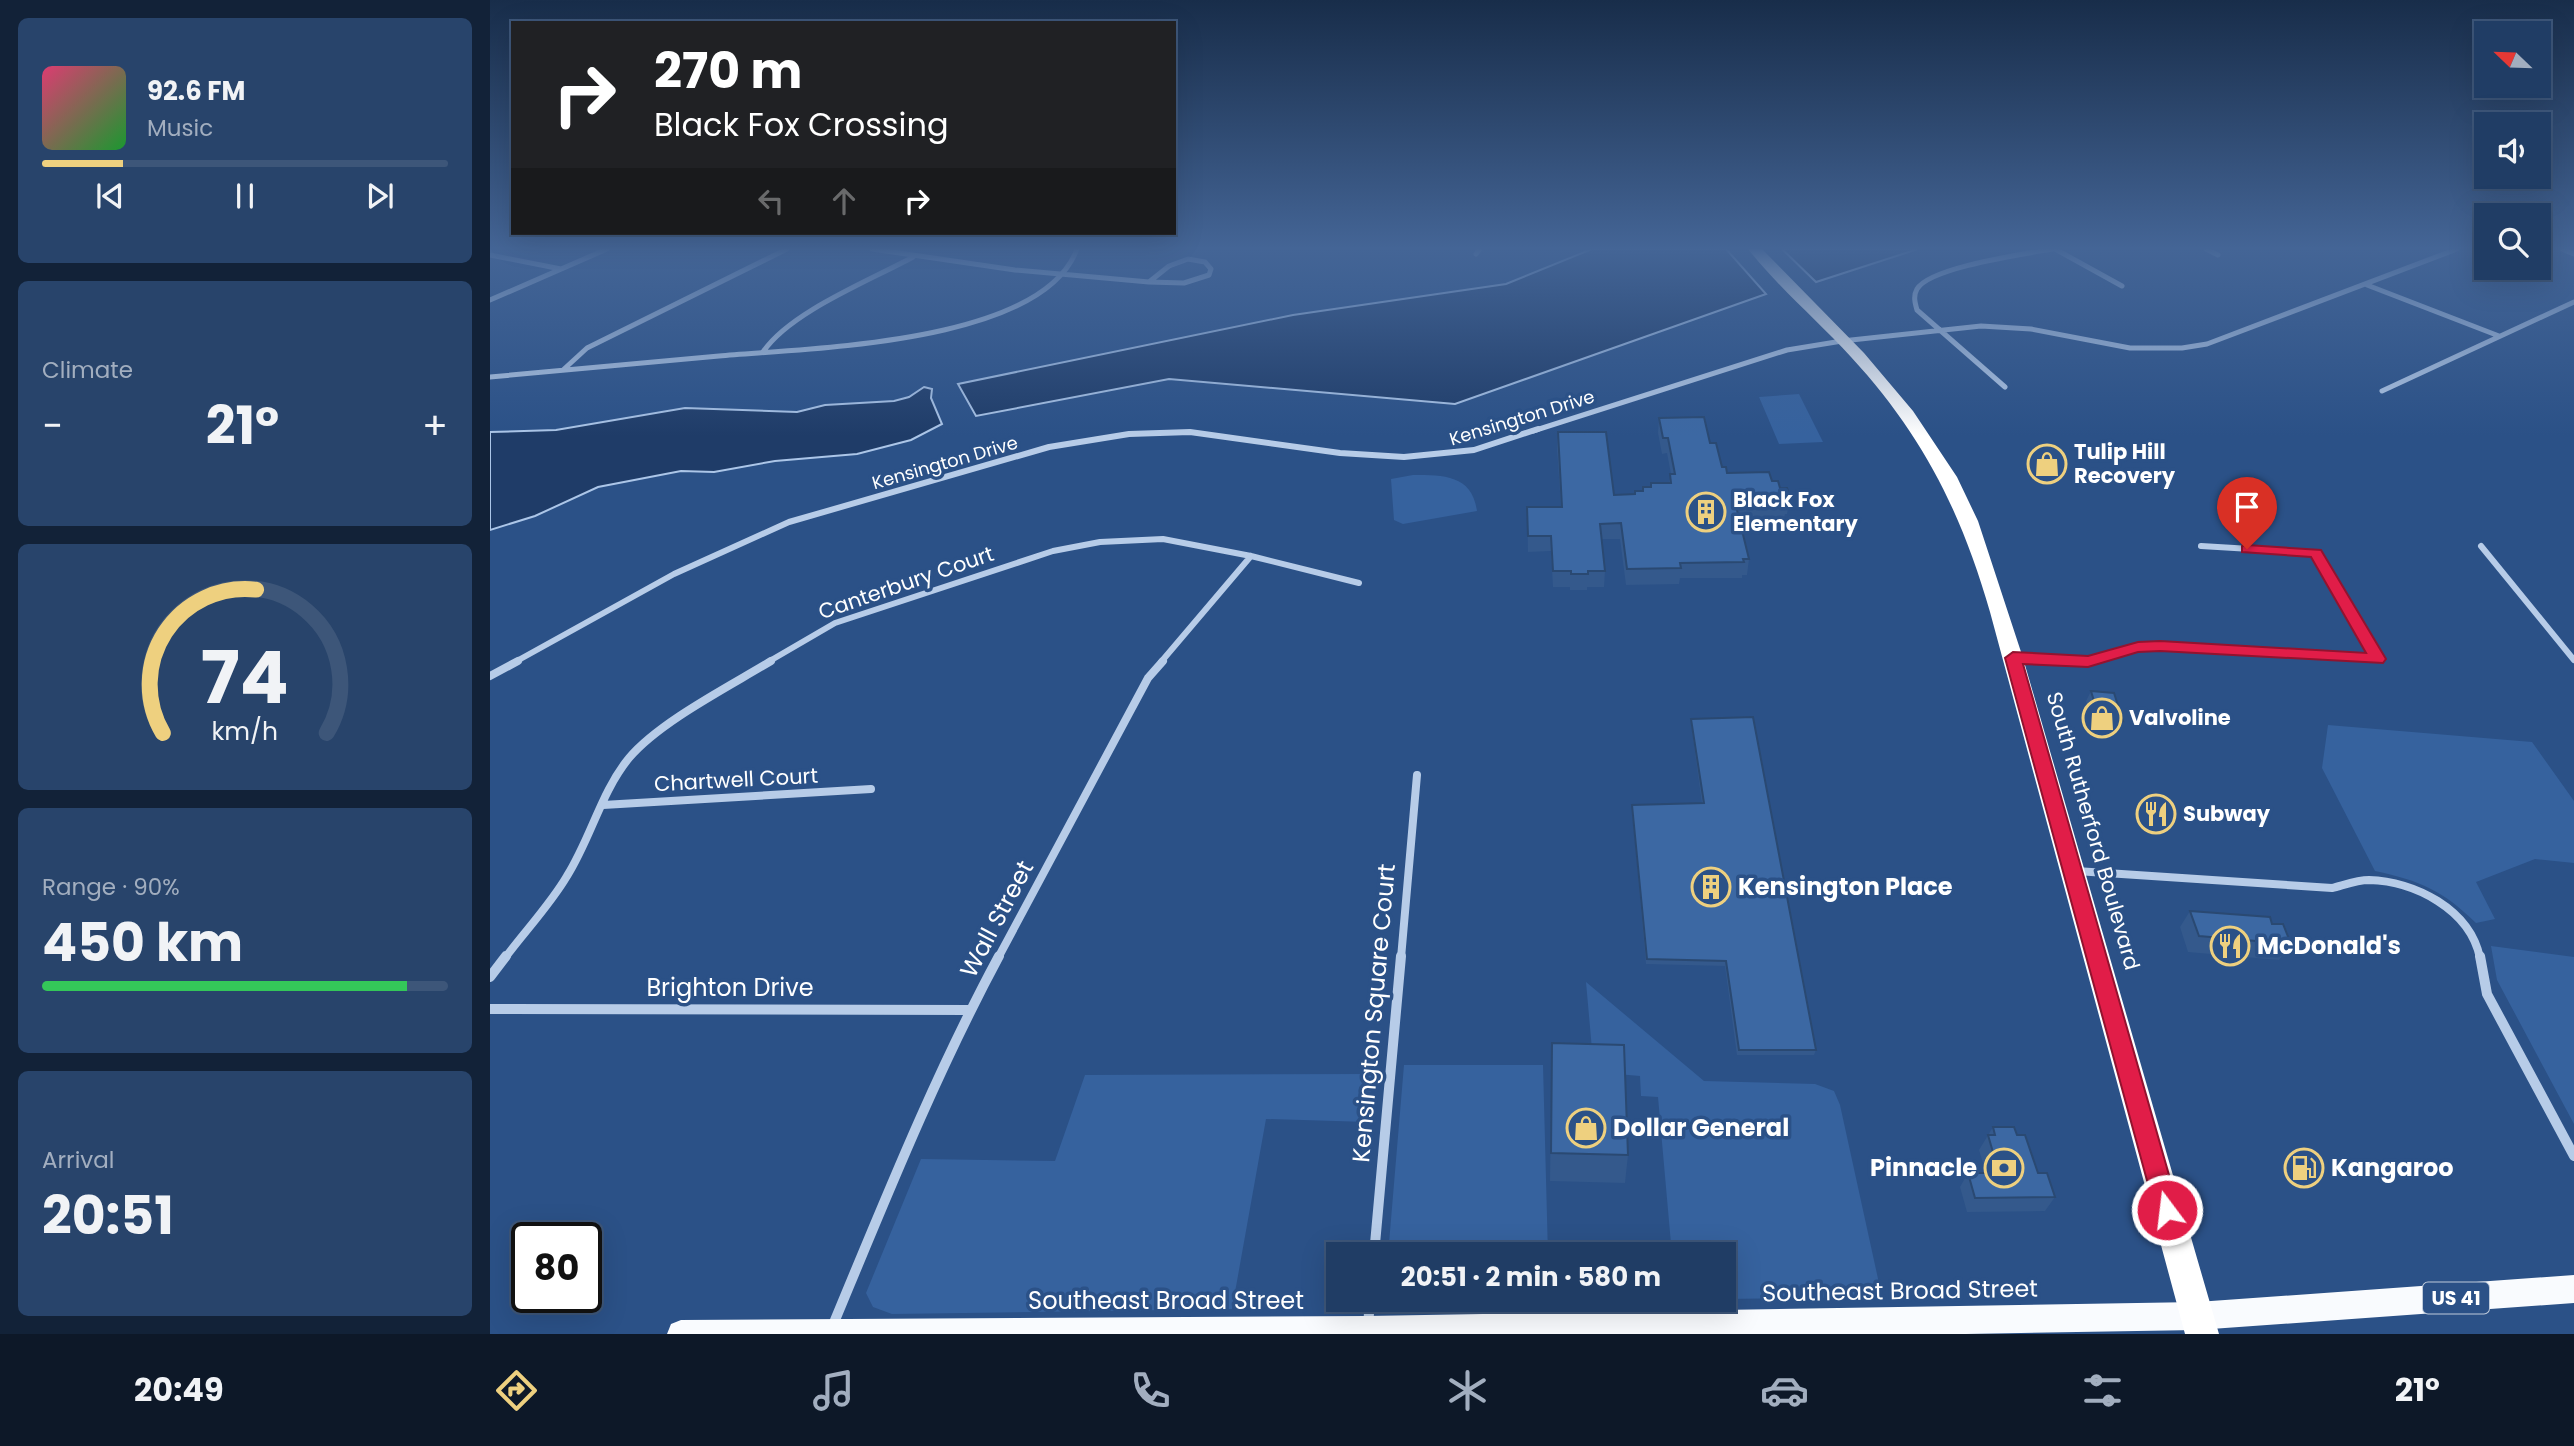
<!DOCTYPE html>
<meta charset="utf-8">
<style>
body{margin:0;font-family:Poppins,sans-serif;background:#28446b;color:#f1f3f6;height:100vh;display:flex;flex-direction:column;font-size:26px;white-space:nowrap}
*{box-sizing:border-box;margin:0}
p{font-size:23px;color:#a2aebf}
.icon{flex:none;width:38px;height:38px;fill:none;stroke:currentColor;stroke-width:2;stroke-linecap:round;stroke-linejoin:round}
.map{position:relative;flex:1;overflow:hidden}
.drawer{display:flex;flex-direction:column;gap:18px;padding:18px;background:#122238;width:490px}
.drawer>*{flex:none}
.top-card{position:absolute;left:21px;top:21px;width:665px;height:214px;border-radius:0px;box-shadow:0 7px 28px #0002,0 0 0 2px #3d5679;background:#202124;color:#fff;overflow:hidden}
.needle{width:46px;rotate:293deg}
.fabs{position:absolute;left:1984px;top:21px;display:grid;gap:14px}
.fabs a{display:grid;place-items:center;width:77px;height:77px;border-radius:0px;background:#203d65;box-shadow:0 7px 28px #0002,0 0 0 2px #3d5679;font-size:35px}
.speed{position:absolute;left:21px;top:1222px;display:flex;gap:14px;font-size:35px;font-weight:700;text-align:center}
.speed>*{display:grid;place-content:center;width:91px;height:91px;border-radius:50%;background:#203d65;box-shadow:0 7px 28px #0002,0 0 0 2px #3d5679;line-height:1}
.speed .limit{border:4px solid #111;border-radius:10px;background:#fff;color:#111}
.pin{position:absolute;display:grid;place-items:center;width:60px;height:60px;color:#fff;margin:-72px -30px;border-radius:50% 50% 50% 0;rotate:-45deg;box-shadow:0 0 7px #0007}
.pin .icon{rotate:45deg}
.me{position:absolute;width:77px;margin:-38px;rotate:345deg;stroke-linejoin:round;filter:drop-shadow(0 0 5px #0008)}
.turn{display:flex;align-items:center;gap:24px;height:147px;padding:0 28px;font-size:32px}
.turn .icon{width:91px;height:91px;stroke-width:2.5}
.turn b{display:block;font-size:49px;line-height:60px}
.lanes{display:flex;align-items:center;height:66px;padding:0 28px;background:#0003;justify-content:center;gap:35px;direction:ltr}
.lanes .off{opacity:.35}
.big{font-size:52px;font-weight:700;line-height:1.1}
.drawer .tile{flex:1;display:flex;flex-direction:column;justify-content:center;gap:10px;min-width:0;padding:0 24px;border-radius:10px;background:#28446b}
.drawer .dial{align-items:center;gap:0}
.dial svg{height:182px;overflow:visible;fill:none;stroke:#3d5679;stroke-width:7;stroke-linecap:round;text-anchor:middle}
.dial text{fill:#f1f3f6;stroke:none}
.song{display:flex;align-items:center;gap:21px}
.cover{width:84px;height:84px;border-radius:10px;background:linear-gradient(135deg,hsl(340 70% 55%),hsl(130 70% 35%))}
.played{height:7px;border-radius:4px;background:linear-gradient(90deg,#eed07f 20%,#3d5679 20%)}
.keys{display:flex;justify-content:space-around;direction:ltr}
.heat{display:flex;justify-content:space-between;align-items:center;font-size:38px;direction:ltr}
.charge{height:10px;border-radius:5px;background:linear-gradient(90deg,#34c759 90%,#3d5679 0)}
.trip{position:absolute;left:836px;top:1242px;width:410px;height:70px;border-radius:0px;background:#203d65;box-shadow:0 7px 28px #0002,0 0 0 2px #3d5679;font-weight:700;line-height:70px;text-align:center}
.tabs{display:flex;height:112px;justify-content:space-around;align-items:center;background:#0d1828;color:#a2aebf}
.tabs .icon{width:49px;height:49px}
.tabs .active{color:#eed07f}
.tabs b{font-size:32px;color:#f1f3f6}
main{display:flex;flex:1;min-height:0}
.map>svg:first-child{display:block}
.green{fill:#36629e}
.water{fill:#1f3c68;stroke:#acc6e8;stroke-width:2}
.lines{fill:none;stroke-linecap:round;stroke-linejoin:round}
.street-far3{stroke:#b7cce8;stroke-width:5}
.street-far2{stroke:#b7cce8;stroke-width:6}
.street-far1{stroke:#b7cce8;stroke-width:8}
.street{stroke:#b7cce8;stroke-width:10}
.primary{fill:#f9fbfe;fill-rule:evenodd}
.highway{fill:#fff;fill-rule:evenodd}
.wall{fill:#34598c}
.building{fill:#3c68a3;stroke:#2a4972;stroke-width:2}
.route{fill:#e11d48;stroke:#92132f;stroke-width:2}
.labels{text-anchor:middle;stroke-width:7;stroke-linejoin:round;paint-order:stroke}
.far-street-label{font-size:18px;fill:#fff;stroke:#2b5187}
.shield{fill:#2b5187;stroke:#bfcbdb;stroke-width:2}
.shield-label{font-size:19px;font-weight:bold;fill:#fff}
.poi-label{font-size:21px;font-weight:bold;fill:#fff;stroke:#2b5187;text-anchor:start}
.street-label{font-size:21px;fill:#fff;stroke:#2b5187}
.near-poi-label{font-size:24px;font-weight:bold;fill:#fff;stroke:#2b5187;text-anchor:start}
.near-street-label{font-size:24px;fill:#fff;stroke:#2b5187}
</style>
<main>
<section class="drawer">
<div class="tile">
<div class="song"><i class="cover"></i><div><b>92.6 FM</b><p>Music</p></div></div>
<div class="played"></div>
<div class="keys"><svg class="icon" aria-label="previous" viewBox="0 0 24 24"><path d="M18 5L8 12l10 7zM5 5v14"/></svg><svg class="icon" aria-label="pause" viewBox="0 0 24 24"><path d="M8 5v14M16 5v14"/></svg><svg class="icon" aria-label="next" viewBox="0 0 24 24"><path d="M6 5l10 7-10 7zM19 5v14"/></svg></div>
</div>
<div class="tile"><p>Climate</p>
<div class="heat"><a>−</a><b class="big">21°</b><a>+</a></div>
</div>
<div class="tile dial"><svg viewBox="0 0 100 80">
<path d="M14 69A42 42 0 1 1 86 69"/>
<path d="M14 69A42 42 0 0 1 55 6" stroke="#eed07f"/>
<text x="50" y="56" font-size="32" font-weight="700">74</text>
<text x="50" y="72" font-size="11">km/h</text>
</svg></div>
<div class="tile"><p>Range · 90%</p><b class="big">450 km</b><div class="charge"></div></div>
<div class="tile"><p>Arrival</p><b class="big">20:51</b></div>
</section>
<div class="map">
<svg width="2084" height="1334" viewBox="0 0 2084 1334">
<rect width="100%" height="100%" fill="#2b5187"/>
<path class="green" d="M1309,394L1333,442L1289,444L1269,397Z
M923,475C954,475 982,475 987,511L913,524L904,520L901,479Z
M1838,725L2042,742L2084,801V863L2045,859L1986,882L2005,919L1986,923C1952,890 1931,881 1885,871L1832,768Z
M2001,946L2084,957V1124L2007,980Z
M1096,982L1214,1081L1325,1084L1344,1091L1350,1105L1392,1297L1234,1299V1255H1182L1168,1097L1151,1096L1150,1076L1104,1072Z
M914,1065H1053L1058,1255H898Z
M883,1074L878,1122L776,1119L742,1309L402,1314L383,1307L376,1293L431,1159L565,1161L595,1075Z
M894,1300H1059V1303L893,1307Z"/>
<path class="water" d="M1102,249H1236L1276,294L965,404L679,379L486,416L468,384L803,315L1016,284Z
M1292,249H1428L1326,282Z
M434,387L442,389L441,398L452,424L421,440L367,454L285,461L224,472L191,471L108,487L45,516L0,530V432L66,430L195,408L307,412L335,405L404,401L419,397Z"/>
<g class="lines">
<path class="street-far3" d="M382,249L525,270L659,282
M1565,249L1632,286
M1716,249L1728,255
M2072,249L2084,254
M986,254L990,249
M0,255L71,269
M698,259L715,262L721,269L719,275L694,283L659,282L679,266Z
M1877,285L2009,336
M0,300L117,249
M273,352C300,312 379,281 423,257
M73,370L97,348L297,249
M0,377C76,370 152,363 229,356C316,348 552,345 587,249
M1515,387L1427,310C1425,303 1423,296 1427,289C1440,267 1535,254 1562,249
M1892,391L2084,302
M1043,431L1297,350L1352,341L1491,326L1541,329L1640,348H1692L1717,344L1967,249"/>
<path class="street-far2" d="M1991,546L2084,660
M1524,658L1598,661L1648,647L1670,646L1888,659L1826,553L1711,546
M25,662L184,574L299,522L559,447L639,434L700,432L850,453L914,457L984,450L1048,429
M278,662L345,623L563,551L610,542L673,539L761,556L869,583
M671,662L761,556"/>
<path class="street-far1" d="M1586,661H1600
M0,676L28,661
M113,805L381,789
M1586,871L1842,888C1854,885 1867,880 1879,880C1924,881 1980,909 1990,958
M15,958C35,931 60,905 77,876C101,838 111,792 139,758C169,722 240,686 281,661
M508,958L658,678L673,661
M911,958L927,775"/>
<path class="street" d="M1990,956L1997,994L2084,1156
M0,977L16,956
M0,1009L480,1010
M884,1255L911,956
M343,1325C395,1200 445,1075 509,956
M878,1326L880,1300"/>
<path class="primary" d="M2084,1275V1303L1707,1330L1476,1334H177L181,1324L191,1320L877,1316L1707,1302Z"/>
<path class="highway" d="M1258,249H1272L1374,353L1423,411L1467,477L1488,521L1533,658L1729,1334H1695L1500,612C1471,511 1432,434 1361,357C1328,321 1289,288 1258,249Z"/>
</g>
<path class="wall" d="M1169,418L1220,443L1232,467L1237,473L1282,481L1300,498L1297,514H1295L1293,521L1250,522L1259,559L1257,575H1252V578H1190L1189,584L1136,585L1130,539H1112L1115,571L1114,587H1097V590H1080V587H1063L1061,551L1038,552L1037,507H1071L1067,448L1068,432L1124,495L1145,494V491H1152L1153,487H1160L1161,483H1179L1181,474L1177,453L1172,454L1168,433Z
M1601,691L1633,721L1628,731L1604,729L1596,701Z
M1201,719L1326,1050L1324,1055H1247L1235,966L1156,964L1142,810V805L1212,803L1201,724Z
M1700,911L1782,924L1801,944L1789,960L1698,952L1690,927Z
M1062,1043L1138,1155L1135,1183L1060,1181Z
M1503,1127L1527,1135L1548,1173L1565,1197L1555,1211L1477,1212L1470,1187L1478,1173H1496L1489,1150Z"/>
<path class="building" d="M1214,417L1220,443H1226L1232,467H1236L1237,473L1279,472L1282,481H1288L1290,488H1297L1300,498H1294L1296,506H1246L1259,559H1253L1254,562L1190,563L1191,568L1137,569L1131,523L1110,524L1115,571H1098V574H1081V571H1063L1061,536H1038L1037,507H1072L1068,432H1116L1124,495L1145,494V491H1153V487H1161V483H1181L1180,474H1185L1178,438H1173L1169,418Z
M1601,691L1624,693L1633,721L1609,718Z
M1263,717L1326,1050H1249L1236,961L1157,959L1142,805L1214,803L1201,719Z
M1700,911L1780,917L1782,924H1793L1801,944L1709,936Z
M1062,1043L1134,1045L1138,1155L1061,1153Z
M1503,1127H1524L1527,1135H1535L1548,1173H1557L1565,1197L1485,1198L1478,1173H1509L1498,1135H1505Z"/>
<linearGradient id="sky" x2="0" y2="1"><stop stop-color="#182d4a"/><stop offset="0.57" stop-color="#446596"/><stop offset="1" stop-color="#446596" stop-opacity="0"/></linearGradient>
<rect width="2084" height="436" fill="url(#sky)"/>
<path class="route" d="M1757,545L1831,550L1896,659L1893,663L1670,651L1648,652L1598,667L1533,664L1689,1210L1686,1219L1677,1222L1669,1219L1665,1210L1515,658L1523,652L1598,656L1648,642L1670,641L1876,653L1821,557L1752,552V546Z"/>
<defs>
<symbol id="shop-ring" viewBox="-11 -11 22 22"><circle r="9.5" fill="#2b5187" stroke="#eed07f" stroke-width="1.5"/><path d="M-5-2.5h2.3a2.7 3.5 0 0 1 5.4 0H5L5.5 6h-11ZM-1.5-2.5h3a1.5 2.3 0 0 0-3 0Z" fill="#eed07f"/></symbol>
<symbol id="building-ring" viewBox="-11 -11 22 22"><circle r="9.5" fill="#2b5187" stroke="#eed07f" stroke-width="1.5"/><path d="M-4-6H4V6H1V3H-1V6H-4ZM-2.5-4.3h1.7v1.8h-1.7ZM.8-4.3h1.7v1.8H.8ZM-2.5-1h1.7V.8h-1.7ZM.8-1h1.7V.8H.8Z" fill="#eed07f"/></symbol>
<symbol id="restaurant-ring" viewBox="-11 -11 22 22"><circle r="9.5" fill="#2b5187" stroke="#eed07f" stroke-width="1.5"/><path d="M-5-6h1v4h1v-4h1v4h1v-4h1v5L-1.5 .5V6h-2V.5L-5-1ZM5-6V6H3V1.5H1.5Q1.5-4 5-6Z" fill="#eed07f"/></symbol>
<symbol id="bank-ring" viewBox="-11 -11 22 22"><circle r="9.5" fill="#2b5187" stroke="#eed07f" stroke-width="1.5"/><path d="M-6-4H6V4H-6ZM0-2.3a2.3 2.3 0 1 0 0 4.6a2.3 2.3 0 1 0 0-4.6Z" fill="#eed07f"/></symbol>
<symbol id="fuel-ring" viewBox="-11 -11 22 22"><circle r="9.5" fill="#2b5187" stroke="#eed07f" stroke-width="1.5"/><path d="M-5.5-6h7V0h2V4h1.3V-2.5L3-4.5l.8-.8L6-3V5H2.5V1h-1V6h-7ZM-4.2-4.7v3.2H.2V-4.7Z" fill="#eed07f"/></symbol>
</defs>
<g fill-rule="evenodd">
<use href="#shop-ring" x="1535" y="442" width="44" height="44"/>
<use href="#building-ring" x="1194" y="490" width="44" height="44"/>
<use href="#shop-ring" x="1590" y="696" width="44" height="44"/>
<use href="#restaurant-ring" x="1644" y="792" width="44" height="44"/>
<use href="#building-ring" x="1199" y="865" width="44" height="44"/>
<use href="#restaurant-ring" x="1718" y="924" width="44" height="44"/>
<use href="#shop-ring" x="1074" y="1106" width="44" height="44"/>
<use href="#bank-ring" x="1492" y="1146" width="44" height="44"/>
<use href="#fuel-ring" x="1792" y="1146" width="44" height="44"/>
</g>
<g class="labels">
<g class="far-street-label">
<text transform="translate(1032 418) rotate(-17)" y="6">Kensington Drive</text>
<text transform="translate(455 463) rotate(-16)" y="6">Kensington Drive</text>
</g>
<rect class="shield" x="1933" y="1282.5" width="66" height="31" rx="5"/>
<g class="shield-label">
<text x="1966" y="1305">US 41</text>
</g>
<g class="poi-label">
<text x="1584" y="459">Tulip Hill<tspan x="1584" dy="24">Recovery</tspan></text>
<text x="1243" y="507">Black Fox<tspan x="1243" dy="24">Elementary</tspan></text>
<text x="1639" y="725">Valvoline</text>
<text x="1693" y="821">Subway</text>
</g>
<g class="street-label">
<text transform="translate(416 583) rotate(-19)" y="7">Canterbury Court</text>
<text transform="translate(246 780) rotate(-3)" y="7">Chartwell Court</text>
<text transform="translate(1603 831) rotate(74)" y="7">South Rutherford Boulevard</text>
</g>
<g class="near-poi-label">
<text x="1248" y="895">Kensington Place</text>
<text x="1767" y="954">McDonald's</text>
<text x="1123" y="1136">Dollar General</text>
<text x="1487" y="1176" text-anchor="end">Pinnacle</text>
<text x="1841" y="1176">Kangaroo</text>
</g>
<g class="near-street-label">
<text transform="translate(507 919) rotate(-62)" y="8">Wall Street</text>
<text x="240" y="996">Brighton Drive</text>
<text transform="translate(884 1013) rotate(-85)" y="8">Kensington Square Court</text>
<text transform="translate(1410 1291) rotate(-1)" y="8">Southeast Broad Street</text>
<text x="676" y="1309">Southeast Broad Street</text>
</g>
</g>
</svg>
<div class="fabs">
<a><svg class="needle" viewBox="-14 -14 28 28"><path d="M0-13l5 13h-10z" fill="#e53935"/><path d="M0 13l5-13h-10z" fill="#a2aebf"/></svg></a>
<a><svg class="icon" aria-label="sound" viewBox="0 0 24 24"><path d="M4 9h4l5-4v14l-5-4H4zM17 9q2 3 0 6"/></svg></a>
<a><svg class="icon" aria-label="search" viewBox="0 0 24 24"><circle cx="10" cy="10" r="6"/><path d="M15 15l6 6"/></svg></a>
</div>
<div class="speed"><div class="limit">80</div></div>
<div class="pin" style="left:1757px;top:549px;background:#d93025"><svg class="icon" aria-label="arrive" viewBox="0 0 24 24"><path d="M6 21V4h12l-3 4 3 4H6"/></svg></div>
<svg class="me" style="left:1677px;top:1210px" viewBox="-20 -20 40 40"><circle r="17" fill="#e11d48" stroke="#fff" stroke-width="3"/><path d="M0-11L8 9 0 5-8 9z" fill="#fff"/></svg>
<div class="trip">20:51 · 2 min · 580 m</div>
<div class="top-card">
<div class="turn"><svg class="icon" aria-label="right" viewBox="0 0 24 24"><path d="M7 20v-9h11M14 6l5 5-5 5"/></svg><div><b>270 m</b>Black Fox Crossing</div></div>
<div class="lanes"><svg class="icon off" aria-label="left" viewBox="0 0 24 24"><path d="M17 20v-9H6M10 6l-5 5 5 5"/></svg><svg class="icon off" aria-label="ahead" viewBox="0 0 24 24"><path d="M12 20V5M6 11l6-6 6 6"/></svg><svg class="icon" aria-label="right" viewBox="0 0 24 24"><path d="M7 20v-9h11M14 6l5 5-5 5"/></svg></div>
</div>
</div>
</main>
<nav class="tabs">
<b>20:49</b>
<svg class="icon active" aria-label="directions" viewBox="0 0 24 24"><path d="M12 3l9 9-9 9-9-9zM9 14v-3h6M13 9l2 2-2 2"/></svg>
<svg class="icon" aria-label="music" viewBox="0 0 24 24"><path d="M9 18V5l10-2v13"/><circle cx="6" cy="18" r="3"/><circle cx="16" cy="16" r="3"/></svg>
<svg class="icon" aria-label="phone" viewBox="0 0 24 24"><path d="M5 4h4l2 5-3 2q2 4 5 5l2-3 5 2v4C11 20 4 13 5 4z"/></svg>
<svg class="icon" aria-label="climate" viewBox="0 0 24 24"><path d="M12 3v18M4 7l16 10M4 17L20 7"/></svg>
<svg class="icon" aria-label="car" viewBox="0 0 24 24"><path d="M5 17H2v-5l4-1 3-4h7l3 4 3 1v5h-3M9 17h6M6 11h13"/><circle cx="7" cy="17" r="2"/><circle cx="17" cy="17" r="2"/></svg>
<svg class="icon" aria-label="filters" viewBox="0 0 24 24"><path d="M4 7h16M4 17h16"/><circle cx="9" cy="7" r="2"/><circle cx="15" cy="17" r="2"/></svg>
<b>21°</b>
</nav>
